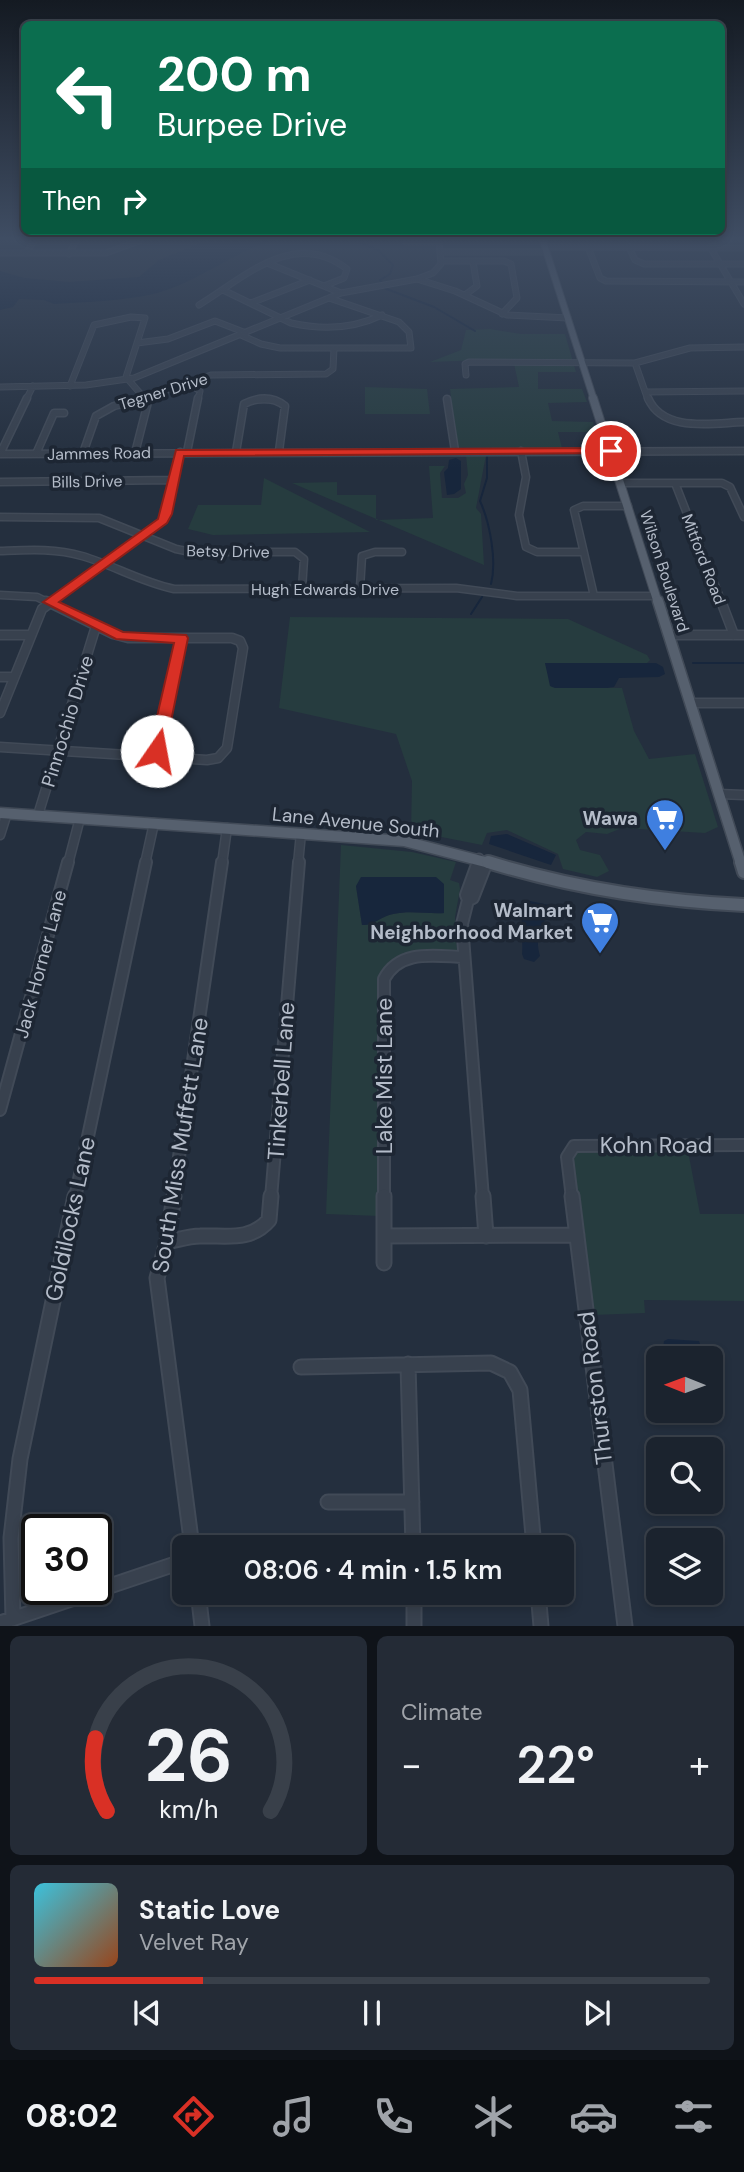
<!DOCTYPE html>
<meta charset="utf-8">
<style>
body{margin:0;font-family:"DM Sans",sans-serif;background:#242b36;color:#f1f3f6;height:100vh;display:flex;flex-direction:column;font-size:26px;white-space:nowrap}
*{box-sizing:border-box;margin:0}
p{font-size:23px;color:#a0a4aa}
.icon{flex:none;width:38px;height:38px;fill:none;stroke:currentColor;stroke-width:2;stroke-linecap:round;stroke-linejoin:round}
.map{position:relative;height:1626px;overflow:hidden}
.drawer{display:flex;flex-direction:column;gap:10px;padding:10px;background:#0f1319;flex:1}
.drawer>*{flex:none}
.top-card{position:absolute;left:21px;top:21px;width:704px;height:214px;border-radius:10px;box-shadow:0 4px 10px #0003,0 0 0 2px #39404a;background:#0b6e4f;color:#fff;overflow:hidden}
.needle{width:46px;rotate:271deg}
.controls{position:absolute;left:646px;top:1346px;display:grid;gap:14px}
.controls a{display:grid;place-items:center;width:77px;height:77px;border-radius:10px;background:#1b232e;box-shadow:0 4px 10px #0003,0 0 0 2px #39404a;font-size:35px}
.speed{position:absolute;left:21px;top:1514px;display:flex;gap:14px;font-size:35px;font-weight:700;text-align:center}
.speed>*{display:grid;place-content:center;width:91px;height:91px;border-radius:50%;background:#1b232e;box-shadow:0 4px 10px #0003,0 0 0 2px #39404a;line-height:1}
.speed .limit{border:4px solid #111;border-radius:10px;background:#fff;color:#111}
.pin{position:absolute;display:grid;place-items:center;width:60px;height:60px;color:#fff;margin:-30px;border:4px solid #fff;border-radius:50%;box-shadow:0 2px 7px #0007}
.me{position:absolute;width:77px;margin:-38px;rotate:12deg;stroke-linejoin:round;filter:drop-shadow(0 0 5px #0008)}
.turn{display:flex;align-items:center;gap:24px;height:147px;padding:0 21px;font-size:32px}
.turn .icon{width:91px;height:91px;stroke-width:2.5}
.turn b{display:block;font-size:49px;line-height:60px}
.then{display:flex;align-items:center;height:66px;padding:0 21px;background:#0003;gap:14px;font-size:26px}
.big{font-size:52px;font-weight:600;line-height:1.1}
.drawer .card{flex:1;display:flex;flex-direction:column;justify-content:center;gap:10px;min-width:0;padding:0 24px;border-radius:10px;background:#242b36}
.drawer .dial{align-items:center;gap:0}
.dial svg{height:182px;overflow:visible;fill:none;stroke:#39404a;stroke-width:7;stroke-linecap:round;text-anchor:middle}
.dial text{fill:#f1f3f6;stroke:none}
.song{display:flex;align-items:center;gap:21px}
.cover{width:84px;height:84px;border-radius:10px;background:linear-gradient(135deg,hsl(190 70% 55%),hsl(20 70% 35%))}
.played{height:7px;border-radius:4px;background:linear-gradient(90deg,#d93025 25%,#39404a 25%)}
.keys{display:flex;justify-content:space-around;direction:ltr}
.heat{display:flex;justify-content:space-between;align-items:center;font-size:38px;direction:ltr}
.drawer .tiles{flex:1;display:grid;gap:10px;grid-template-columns:1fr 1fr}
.card:last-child{grid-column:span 2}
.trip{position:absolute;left:172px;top:1535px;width:402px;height:70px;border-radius:10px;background:#1b232e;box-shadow:0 4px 10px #0003,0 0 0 2px #39404a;font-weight:600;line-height:70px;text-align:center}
.tab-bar{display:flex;height:112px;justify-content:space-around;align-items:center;background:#0b0e12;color:#a0a4aa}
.tab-bar .icon{width:49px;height:49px}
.tab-bar .active{color:#d93025}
.tab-bar b{font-size:32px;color:#f1f3f6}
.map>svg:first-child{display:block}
.green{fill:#263c3f;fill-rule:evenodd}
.water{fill:#17263c}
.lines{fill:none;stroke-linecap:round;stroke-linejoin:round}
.stream{stroke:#17263c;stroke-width:2}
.minor-far4-casing{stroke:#414a57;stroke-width:7}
.minor-far3-casing{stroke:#414a57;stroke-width:9}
.minor-far2-casing{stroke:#414a57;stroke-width:11}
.minor-far1-casing{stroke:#414a57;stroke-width:14}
.minor-casing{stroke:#414a57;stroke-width:17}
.major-far3-casing{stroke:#414a57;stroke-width:8}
.major-far2-casing{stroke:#414a57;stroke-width:10}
.major-far1-casing{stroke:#414a57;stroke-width:13}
.major-casing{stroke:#414a57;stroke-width:16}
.minor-far4{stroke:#38414e;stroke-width:5}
.minor-far3{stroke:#38414e;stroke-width:6}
.minor-far2{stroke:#38414e;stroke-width:8}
.minor-far1{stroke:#38414e;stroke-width:10}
.minor{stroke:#38414e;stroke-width:13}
.major-far3{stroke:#56606e;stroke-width:6}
.major-far2{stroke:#56606e;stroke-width:8}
.major-far1{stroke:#56606e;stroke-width:10}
.major{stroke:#56606e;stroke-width:12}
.route{fill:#d93025;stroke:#8d1f18;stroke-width:2}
.labels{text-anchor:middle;stroke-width:7;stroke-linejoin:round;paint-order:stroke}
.far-street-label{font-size:16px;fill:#b4bcc9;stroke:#1d2633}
.street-label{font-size:19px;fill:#b4bcc9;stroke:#1d2633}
.poi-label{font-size:19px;font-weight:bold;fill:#b4bcc9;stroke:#1d2633;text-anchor:end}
.near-street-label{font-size:23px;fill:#b4bcc9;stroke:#1d2633}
</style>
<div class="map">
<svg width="744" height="1626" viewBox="0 0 744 1626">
<rect width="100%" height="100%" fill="#242f3e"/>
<path class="green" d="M490,329L521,334H565L576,372H538V389H582L587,402L548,403L552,421L593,422L596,432H558L562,448L457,447L450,389L519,387L513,359L430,362L461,350L466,330Z
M365,387L427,389L430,414H365Z
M466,455H486L476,508L481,514L484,565L292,483L337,482V495H376V520L433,518L429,466H445L440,473L442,498H458L466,493L464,484L468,475Z
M264,478L370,532L213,535L188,529L198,505H261Z
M290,617L568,619L647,655L650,660L647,663H545L552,687L622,688L634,731L649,759L695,754L718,827L705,833L622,828L607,834L586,832L576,840L580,850L600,855L609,871L597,877L563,869L558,854L507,830L487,833L482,845L411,831L412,781L396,734L279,708Z
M341,845L412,852L456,862L450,880L459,883L460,889L455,917L457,950L454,952C427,954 388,947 380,979L379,1216L326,1214ZM356,886L444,913C427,914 410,910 393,914C382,916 373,925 362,925Z
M584,1149L688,1151L700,1214H744V1301L644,1300L645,1313L593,1315L573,1163L576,1153Z"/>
<path class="water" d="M206,241H270C231,254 197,282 157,293C126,301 85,302 54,304L44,300L19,299L13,307L0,310V271L24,278L69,282L139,277L159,260Z
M456,458L461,461V489L454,494L447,495L444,472L448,468L449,460Z
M545,663H656L663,667L665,674L659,677L619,678L614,687L607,688H555L550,686Z
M507,834L556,855L551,865L489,844L491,836Z
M361,877H436L444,884V913C427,914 410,910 393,914C382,916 373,926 362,925L356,886Z
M530,901L559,907C541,918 534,936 540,956L534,962L524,959L522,954C524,938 516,912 530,901Z
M668,1339L699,1341L705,1358H662L664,1341Z"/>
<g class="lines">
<path class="stream" d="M356,241L378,250L393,265L390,274L380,280L382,284
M384,288L434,307L475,331
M487,455V478L480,501C490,523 497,561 491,584
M471,614L482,597
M693,663H744"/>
<defs>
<path id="minor-far4" d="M713,241L710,247L744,304
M406,242H439
M545,247L744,248
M588,247L600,278L606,281L744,282
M629,247L635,260L644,264H744
M441,252H547
M0,253H106L139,241
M26,253L34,241
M69,254L76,241
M442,261H504L511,264L517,298L502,314
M267,263L341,293
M417,279L455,291L507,315L568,318
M223,290L291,323C322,330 353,329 382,315
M465,295L477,286L473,262
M251,303L310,280
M199,305C245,277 294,228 347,269L344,278L324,286
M241,335L261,344L280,348H411L409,332L399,322L329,298
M137,343L168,339L215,321L246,333
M635,363L648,400
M466,375L465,364L469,362L635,363L690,348L744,347
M188,383L200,391L198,400
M70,386L94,325L131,317L145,318L126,377L146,400
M0,387L86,385L134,378L341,293L417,279L433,273L441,264L439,241
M646,392L744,391
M26,400L33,386
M139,400L211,375L326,374L333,369L334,348
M254,400H275"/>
<path id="minor-far3" d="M648,398C663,433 712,423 744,422
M447,399L455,451
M521,451L526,477L519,515L526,547L537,552H583
M187,452L198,398
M236,452L244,404C258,397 272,396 285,406L279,451
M83,453L96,416L114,406L146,398
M135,453L148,402L145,398
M0,454L744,451
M0,454L27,398
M36,454L54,413H64
M0,482L174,480
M621,483H722L730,487L744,517
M675,483L722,603
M0,517L99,518L176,549L191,552H295L304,559L302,589
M0,551C27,550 55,548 82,556C113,565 141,582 174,589L456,588L517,596H656
M360,588L362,556L375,552H402
M0,595L37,597L49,603
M594,596L574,510L583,506H628
M50,603L162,521L166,514L180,452"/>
<path id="minor-far2" d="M721,601L734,635
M0,635H30
M668,635H744
M0,677H14
M691,703H744
M0,713L42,609L53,601
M0,747L207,760L218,758L227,748L243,648L240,641L232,638H128L113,634L46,601
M156,756L182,638
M719,794L744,795
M38,815L96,626
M0,835L7,813
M68,864L80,818
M145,864L154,823
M222,864L227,828
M298,864L301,833
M477,864L479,858
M486,864L487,861"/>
<path id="minor-far1" d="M478,862L466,895L468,900L462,924L483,1198
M468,900L473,898L487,862
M0,1110L68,862
M75,1198L146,862
M173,1198L222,862
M271,1198L299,862
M384,1198V979C400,949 434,956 463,957
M572,1198L567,1157L574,1146L744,1145"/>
<path id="minor" d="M174,1196L167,1242L157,1278L192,1547
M384,1196V1263
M483,1196L486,1236
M572,1196L625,1626
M384,1236L577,1235
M167,1242C178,1240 189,1236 200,1236C226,1235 250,1242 269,1220L271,1196
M408,1364L413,1547
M301,1367L491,1363L510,1372L520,1390L534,1547
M328,1502H412
M198,1592L202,1626
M414,1592V1626
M538,1592L541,1626
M13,1619L11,1538L20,1459L75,1196
M0,1623L184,1561"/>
<path id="major-far3" d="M543,241L594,400"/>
<path id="major-far2" d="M593,398L658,603"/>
<path id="major-far1" d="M658,601L741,864
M0,813L404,841L493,864"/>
<path id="major" d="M488,862C573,888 655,901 744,905
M741,862L744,872"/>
</defs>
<use href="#minor-far4" class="minor-far4-casing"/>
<use href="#minor-far3" class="minor-far3-casing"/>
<use href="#minor-far2" class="minor-far2-casing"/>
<use href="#minor-far1" class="minor-far1-casing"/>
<use href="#minor" class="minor-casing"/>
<use href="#major-far3" class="major-far3-casing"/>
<use href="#major-far2" class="major-far2-casing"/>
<use href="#major-far1" class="major-far1-casing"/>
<use href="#major" class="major-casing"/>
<use href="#minor-far4" class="minor-far4"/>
<use href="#minor-far3" class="minor-far3"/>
<use href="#minor-far2" class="minor-far2"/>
<use href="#minor-far1" class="minor-far1"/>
<use href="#minor" class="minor"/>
<use href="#major-far3" class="major-far3"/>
<use href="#major-far2" class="major-far2"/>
<use href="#major-far1" class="major-far1"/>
<use href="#major" class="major"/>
</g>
<linearGradient id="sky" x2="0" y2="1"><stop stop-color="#141a22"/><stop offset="0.51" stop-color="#3f4d63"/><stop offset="1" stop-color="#3f4d63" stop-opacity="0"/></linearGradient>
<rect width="744" height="468" fill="url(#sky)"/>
<path class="route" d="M611,448L614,449V453L184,456L172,514L167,523L59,602L123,632L186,635L188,638L165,751L157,757L149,751L174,643L116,639L43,602L158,519L176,450Z"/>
<defs>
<symbol id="supermarket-pin" viewBox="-11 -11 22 30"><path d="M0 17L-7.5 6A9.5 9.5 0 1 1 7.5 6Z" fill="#3f7fe0" stroke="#1d2633"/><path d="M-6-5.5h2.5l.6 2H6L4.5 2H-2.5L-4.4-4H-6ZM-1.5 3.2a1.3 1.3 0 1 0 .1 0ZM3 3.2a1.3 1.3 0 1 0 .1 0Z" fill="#fff"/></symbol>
</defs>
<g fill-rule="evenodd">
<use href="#supermarket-pin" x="643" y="796" width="44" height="60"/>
<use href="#supermarket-pin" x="578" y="899" width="44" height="60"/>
</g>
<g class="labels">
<g class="far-street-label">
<text transform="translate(163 391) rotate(-17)" y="6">Tegner Drive</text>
<text transform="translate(99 453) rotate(-1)" y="6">Jammes Road</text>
<text transform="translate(87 481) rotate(-1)" y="6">Bills Drive</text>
<text transform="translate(228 551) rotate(1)" y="6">Betsy Drive</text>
<text transform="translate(704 559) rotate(69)" y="6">Mitford Road</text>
<text transform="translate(665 571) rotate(72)" y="6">Wilson Boulevard</text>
<text x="325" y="595">Hugh Edwards Drive</text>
</g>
<g class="street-label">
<text transform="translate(67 721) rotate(-73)" y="7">Pinnochio Drive</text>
<text transform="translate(356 822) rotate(6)" y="7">Lane Avenue South</text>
<text transform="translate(40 964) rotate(-75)" y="7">Jack Horner Lane</text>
</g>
<g class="poi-label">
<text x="638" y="825">Wawa</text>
<text x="573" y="917">Walmart<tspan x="573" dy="22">Neighborhood Market</tspan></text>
</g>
<g class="near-street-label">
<text transform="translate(384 1076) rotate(-90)" y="8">Lake Mist Lane</text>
<text transform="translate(281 1081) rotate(-86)" y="8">Tinkerbell Lane</text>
<text transform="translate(180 1145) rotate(-81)" y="8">South Miss Muffett Lane</text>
<text x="656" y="1153">Kohn Road</text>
<text transform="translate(70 1219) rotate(-78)" y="8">Goldilocks Lane</text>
<text transform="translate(595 1388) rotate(-97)" y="8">Thurston Road</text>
</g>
</g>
</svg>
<div class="controls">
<a><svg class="needle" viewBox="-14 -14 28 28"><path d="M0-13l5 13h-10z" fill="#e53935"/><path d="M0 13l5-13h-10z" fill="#a0a4aa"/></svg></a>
<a><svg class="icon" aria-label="search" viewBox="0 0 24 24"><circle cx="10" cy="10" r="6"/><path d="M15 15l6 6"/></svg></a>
<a><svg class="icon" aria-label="layers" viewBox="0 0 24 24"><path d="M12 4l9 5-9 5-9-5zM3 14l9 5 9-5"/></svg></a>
</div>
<div class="speed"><div class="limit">30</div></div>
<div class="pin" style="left:611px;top:451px;background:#d93025"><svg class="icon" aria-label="arrive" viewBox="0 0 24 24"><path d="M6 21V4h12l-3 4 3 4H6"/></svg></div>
<svg class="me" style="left:157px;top:751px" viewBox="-20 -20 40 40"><circle r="19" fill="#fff"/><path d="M0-13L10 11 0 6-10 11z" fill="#d93025"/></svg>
<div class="trip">08:06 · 4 min · 1.5 km</div>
<div class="top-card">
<div class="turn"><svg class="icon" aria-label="left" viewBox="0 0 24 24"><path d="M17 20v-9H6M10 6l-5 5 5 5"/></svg><div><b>200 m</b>Burpee Drive</div></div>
<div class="then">Then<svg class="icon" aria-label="right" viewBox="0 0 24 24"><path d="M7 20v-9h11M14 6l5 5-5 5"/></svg></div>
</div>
</div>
<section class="drawer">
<div class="tiles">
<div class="card dial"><svg viewBox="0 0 100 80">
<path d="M14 69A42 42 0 1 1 86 69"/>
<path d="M14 69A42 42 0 0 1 9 37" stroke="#d93025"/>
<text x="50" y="56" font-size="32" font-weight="700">26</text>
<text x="50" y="72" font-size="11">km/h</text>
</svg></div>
<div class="card"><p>Climate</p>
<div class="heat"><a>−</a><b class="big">22°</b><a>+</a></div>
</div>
<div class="card">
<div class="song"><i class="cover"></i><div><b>Static Love</b><p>Velvet Ray</p></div></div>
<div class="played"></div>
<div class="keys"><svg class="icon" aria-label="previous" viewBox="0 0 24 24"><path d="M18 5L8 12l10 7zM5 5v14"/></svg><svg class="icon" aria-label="pause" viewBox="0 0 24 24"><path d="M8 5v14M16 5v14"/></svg><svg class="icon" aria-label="next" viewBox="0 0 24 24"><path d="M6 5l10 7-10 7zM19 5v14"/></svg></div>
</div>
</div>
</section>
<nav class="tab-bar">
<b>08:02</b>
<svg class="icon active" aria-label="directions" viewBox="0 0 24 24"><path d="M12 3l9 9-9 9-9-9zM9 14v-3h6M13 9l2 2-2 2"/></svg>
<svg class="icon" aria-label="music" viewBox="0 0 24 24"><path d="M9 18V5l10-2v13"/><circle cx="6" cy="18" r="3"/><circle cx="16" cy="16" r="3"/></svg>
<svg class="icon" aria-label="phone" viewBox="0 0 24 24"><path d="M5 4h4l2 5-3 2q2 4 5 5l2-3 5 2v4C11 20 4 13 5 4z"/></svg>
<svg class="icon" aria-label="climate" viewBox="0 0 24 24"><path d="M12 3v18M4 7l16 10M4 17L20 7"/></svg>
<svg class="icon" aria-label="car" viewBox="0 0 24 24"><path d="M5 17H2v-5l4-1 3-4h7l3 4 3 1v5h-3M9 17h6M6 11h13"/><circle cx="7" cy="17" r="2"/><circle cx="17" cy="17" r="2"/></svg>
<svg class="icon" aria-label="filters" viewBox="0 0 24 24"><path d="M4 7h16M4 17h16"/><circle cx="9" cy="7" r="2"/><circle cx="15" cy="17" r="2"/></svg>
</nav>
